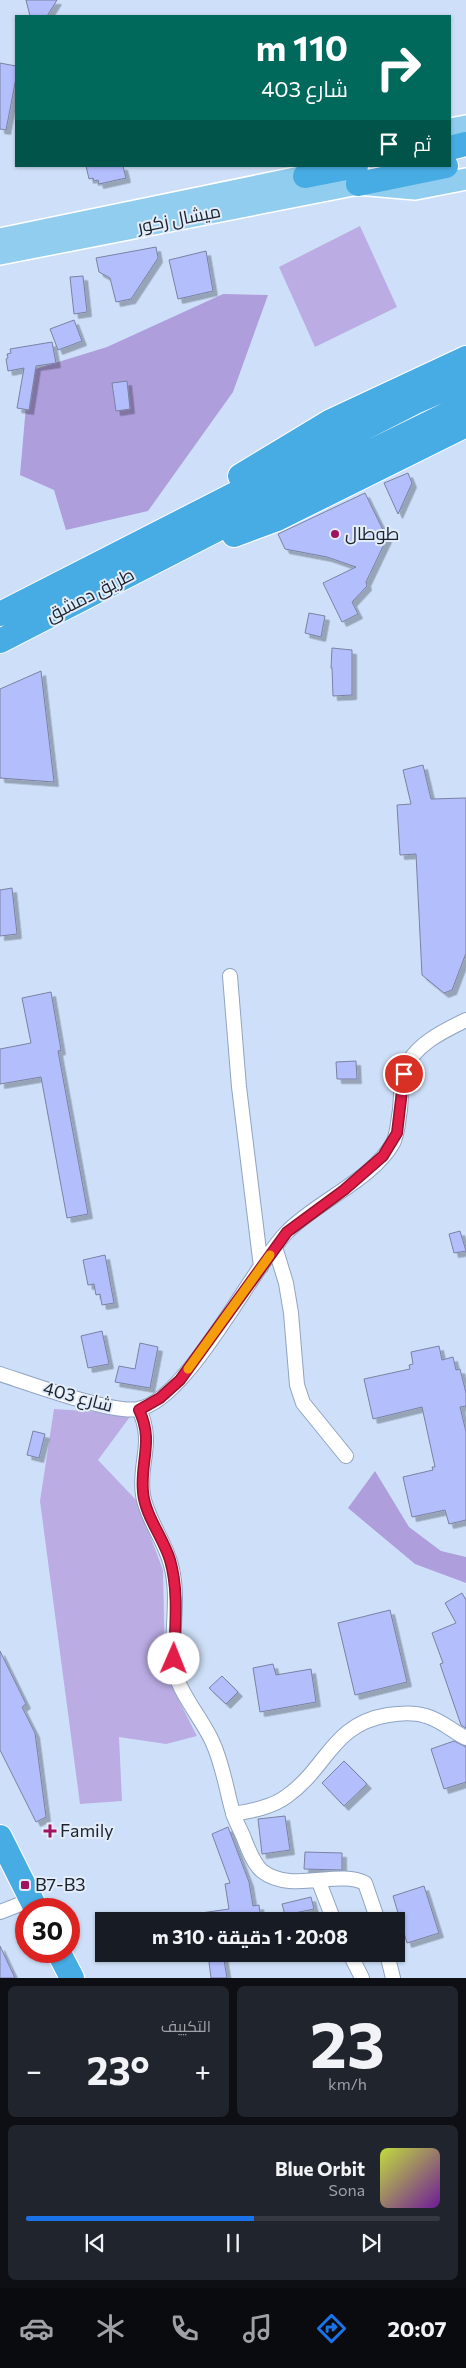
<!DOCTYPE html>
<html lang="ar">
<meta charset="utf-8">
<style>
body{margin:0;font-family:Commissioner,Cairo,sans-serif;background:#20242c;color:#f1f3f6;direction:rtl;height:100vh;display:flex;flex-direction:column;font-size:19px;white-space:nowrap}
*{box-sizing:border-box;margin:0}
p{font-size:16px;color:#9ea1a6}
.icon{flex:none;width:28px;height:28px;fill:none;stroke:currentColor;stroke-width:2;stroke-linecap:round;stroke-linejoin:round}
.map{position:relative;height:1978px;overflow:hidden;direction:ltr}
.drawer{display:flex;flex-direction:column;gap:8px;padding:8px;background:#0d0f14;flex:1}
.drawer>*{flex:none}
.top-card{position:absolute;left:15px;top:15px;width:436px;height:152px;border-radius:0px;box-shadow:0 1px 4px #0004;direction:rtl;background:#00695c;color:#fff;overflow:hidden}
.speed{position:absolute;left:15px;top:1898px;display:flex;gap:10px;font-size:25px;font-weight:700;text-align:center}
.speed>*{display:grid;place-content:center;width:65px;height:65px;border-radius:50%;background:#171b24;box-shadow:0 1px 4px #0004;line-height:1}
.speed .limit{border:8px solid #d22;background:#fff;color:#111}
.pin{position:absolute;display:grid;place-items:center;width:42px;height:42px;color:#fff;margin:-21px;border:2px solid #fff;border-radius:50%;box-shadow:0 1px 5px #0007}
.me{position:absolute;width:55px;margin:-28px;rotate:1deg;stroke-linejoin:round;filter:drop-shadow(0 0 4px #0008)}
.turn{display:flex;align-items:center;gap:18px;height:105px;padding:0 20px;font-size:22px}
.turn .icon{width:65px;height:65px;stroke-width:2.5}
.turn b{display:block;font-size:35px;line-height:42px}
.then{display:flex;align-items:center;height:48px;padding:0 20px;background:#0003;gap:10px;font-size:19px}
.big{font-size:38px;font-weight:700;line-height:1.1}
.drawer .card{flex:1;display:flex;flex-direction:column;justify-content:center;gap:8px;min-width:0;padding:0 18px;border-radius:8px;background:#20242c}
.drawer .dial{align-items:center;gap:0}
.dial b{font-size:65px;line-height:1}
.song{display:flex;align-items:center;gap:15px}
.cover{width:60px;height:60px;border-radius:8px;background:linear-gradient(135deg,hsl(70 70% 55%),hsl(280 70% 35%))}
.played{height:5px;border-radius:2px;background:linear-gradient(90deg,#1a73e8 55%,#363941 55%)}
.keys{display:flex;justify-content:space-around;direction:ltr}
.heat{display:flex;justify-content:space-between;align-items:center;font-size:28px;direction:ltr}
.drawer .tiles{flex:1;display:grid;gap:8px;grid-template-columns:1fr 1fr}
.card:last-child{grid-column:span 2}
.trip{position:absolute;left:95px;top:1912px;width:310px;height:50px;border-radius:0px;background:#171b24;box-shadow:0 1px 4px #0004;font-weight:700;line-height:50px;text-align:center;direction:rtl}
.tabs{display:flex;height:80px;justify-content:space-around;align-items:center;background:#090b0e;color:#9ea1a6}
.tabs .icon{width:35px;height:35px}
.tabs .current{color:#1a73e8}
.tabs b{font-size:22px;color:#f1f3f6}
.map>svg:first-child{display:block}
.green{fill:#bbace4}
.forest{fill:#ae9edc}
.building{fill:#b3befd;stroke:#7b81a2;filter:url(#shadow)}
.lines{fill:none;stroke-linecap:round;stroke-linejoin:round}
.street-casing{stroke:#8fa4c2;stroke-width:16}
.primary-casing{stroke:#fff;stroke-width:24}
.highway-casing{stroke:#fff;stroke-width:26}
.street{stroke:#fff;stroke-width:14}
.primary{stroke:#91cdef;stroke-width:21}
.highway{stroke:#48ace4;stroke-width:24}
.route-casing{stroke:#92132f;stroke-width:12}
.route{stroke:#e11d48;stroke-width:9}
.slow{stroke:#f59e0b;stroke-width:9}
.poi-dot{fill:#a0135e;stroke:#e3ecf9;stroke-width:2}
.labels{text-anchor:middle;stroke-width:4;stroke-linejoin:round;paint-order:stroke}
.street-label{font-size:18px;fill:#1a222e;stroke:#e3ecf9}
.poi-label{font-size:18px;fill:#1a222e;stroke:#e3ecf9;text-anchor:start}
</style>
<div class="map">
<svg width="466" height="1978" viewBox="0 0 466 1978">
<defs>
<filter id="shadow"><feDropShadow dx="4.5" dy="4.5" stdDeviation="0" flood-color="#0004"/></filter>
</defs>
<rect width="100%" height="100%" fill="#cee0f9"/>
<path class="green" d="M360,226L397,307L315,347L279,267Z
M54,1409L132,1414L98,1460L137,1501L163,1570L165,1668L171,1685L197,1736L166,1744L119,1737L122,1801L80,1804L40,1501Z"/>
<path class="forest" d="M223,294L268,295L233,392L148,511L66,530L54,490L20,475L29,371L107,347Z
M375,1471L409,1527L441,1551L466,1557V1583L415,1564L348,1508Z"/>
<path class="building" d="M26,0H57L47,16H30Z
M0,63L16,66V78L6,130L0,129Z
M86,166H123L126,178L99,184L98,180L94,181L93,178L89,179Z
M156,247L158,258L131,299L116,302L110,278L99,272L96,258Z
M206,251L213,291L178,299L169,260Z
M83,276L87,312L74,314L70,277Z
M74,320L82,341L58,350L50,329Z
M52,342L56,363L36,366L29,410L17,408L24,368L8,371L6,359L8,358L7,354L11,353L10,349Z
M127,381L130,409L116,411L112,383Z
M408,473L412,483L398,514L384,483Z
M365,493L387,538L366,582L367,586L352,602L358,614L342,622L323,583L356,567L327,557L285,549L278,534Z
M309,613L325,616L321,637L305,633Z
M332,648L352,650V695L333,696L332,668H331Z
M41,671L54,782L0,778V689Z
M423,765L431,799L466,798V953L452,990L444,993L422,975L416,854L400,855L397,805L411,804L403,770Z
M12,888L17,934L0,936V890Z
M51,992L61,1050L58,1051L88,1214L67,1218L41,1077L0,1084V1049L31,1043L22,998Z
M356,1061L357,1079H337L336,1062Z
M460,1231L466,1251L454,1253L449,1234Z
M105,1255L114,1303L102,1305L100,1294L96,1295L94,1284L88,1285L83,1260Z
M102,1331L109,1364L88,1368L81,1336Z
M140,1343L158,1347L150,1388L115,1382L119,1366L135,1369Z
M439,1346L442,1360L453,1357L456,1370L460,1369L466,1393V1406L460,1407L466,1432V1520L449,1524L445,1510L412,1517L403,1477L433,1470L432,1467H435L422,1407L373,1419L364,1379L410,1369L409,1365L413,1364L411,1352Z
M33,1431L45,1434L39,1458L27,1455Z
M462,1593L466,1600V1728L461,1725L440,1664L443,1663L432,1633L456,1623L445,1603Z
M390,1610L407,1682L355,1695L338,1623Z
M0,1651L26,1704L22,1707L35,1733L46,1817L36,1822L0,1750Z
M273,1664L276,1675L311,1669L316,1702L260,1712L253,1668Z
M222,1676L238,1692L226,1704L209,1688Z
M454,1741L466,1747V1782L444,1789L431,1749Z
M344,1761L367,1784L344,1806L322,1783Z
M285,1816L290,1850L262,1854L258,1819Z
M228,1827L249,1882L253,1906L259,1905L261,1921H194V1914L229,1909L225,1884L230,1883L212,1834Z
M305,1852L342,1853V1870L304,1869Z
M424,1886L439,1933L407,1943L393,1896Z
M311,1897L314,1909L285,1915L282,1904Z
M0,1946L15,1978H0Z
M208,1954H223L227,1978H211Z"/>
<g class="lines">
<defs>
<path id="street" d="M230,976L239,1087L261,1267
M275,1247L286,1283L291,1313L297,1385L303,1403L346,1456
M0,1374C28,1383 112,1414 138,1409C187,1401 251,1269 287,1232C316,1202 372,1180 393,1143C398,1133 398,1120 400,1110C401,1098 401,1084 404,1072C412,1046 443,1031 466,1020
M139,1409C155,1444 138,1463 143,1495C147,1519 165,1541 171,1565C181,1601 168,1641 176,1675C180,1693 203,1721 212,1741C223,1764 226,1789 233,1813C236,1823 242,1832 245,1841C249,1851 254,1864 262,1871C291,1894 338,1869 365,1883L378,1921
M233,1814C251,1811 273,1807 287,1796C327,1768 332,1724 388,1715C401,1713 414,1712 426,1716C441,1720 452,1731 466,1738
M319,1882L334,1921
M0,1912L31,1900
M350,1954L362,1978
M387,1954L393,1978"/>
<path id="primary" d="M450,129L466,126
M0,239L305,176L319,168
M0,254L358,184L415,189L466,179"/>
<path id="highway" d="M450,148L466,144
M305,176L356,166
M358,184L446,166
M240,476L331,421L466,358
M234,535L277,519L466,425
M0,614L415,402L466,380
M0,641L325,474L466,405
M0,1837L36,1909
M58,1951L72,1978"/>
</defs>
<use href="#street" class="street-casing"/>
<use href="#primary" class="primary-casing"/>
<use href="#highway" class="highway-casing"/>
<use href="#street" class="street"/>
<use href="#primary" class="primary"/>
<use href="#highway" class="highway"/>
</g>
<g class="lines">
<defs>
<path id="route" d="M174,1659C175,1626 179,1591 170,1560C163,1537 145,1516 143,1492C140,1461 154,1441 139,1410L160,1398L180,1380L287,1232L344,1190L383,1156L397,1133L404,1074"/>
</defs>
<use href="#route" class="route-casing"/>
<use href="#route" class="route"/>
<path class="slow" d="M188,1369L270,1255"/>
</g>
<g class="poi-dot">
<circle cx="335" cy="534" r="5"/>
<path d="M47.5 1823.5h5v5h5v5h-5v5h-5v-5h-5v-5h5z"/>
<rect x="20" y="1880" width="10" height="10" rx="2.5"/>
</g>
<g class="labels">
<g class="street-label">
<text transform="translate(179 219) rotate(-11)" y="6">ميشال زكور</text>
<text transform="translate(90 595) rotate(-27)" y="6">طريق دمشق</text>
<text transform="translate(78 1397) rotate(15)" y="6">شارع 403</text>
</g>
<g class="poi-label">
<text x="345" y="540">طوطال</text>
<text x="60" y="1837">Family</text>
<text x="35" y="1891">B7-B3</text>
</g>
</g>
</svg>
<div class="speed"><div class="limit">30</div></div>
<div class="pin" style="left:404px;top:1074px;background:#d93025"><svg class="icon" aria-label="arrive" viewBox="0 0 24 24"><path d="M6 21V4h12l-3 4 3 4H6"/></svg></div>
<svg class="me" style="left:174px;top:1659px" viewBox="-20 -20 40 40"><circle r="19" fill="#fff"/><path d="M0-13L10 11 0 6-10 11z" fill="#e11d48"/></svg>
<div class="trip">20:08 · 1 دقيقة · 310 m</div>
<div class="top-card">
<div class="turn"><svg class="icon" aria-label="right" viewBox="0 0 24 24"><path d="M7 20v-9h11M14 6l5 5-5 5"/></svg><div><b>110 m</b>شارع 403</div></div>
<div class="then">ثم<svg class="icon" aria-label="arrive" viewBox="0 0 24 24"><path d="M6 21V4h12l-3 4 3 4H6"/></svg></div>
</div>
</div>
<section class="drawer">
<div class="tiles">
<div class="card dial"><b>23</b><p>km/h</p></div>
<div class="card"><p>التكييف</p>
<div class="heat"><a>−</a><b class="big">23°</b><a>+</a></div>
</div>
<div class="card">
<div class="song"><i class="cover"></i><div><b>Blue Orbit</b><p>Sona</p></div></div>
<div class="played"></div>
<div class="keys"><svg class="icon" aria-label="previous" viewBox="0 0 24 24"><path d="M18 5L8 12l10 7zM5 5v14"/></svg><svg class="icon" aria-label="pause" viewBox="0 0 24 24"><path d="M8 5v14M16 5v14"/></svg><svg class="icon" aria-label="next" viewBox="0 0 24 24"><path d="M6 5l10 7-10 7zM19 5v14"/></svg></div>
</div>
</div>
</section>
<nav class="tabs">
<b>20:07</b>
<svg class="icon current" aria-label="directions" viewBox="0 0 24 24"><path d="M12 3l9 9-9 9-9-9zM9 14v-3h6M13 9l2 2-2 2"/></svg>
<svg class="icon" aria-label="music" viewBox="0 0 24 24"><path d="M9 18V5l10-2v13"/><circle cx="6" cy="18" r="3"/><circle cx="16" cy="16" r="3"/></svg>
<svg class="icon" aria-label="phone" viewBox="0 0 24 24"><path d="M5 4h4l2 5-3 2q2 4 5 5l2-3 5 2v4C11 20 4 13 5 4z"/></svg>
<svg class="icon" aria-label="climate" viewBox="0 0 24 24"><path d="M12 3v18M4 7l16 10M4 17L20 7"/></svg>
<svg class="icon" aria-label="car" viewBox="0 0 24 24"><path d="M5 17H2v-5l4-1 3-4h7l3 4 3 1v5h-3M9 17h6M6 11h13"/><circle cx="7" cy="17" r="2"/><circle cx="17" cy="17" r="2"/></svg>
</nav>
